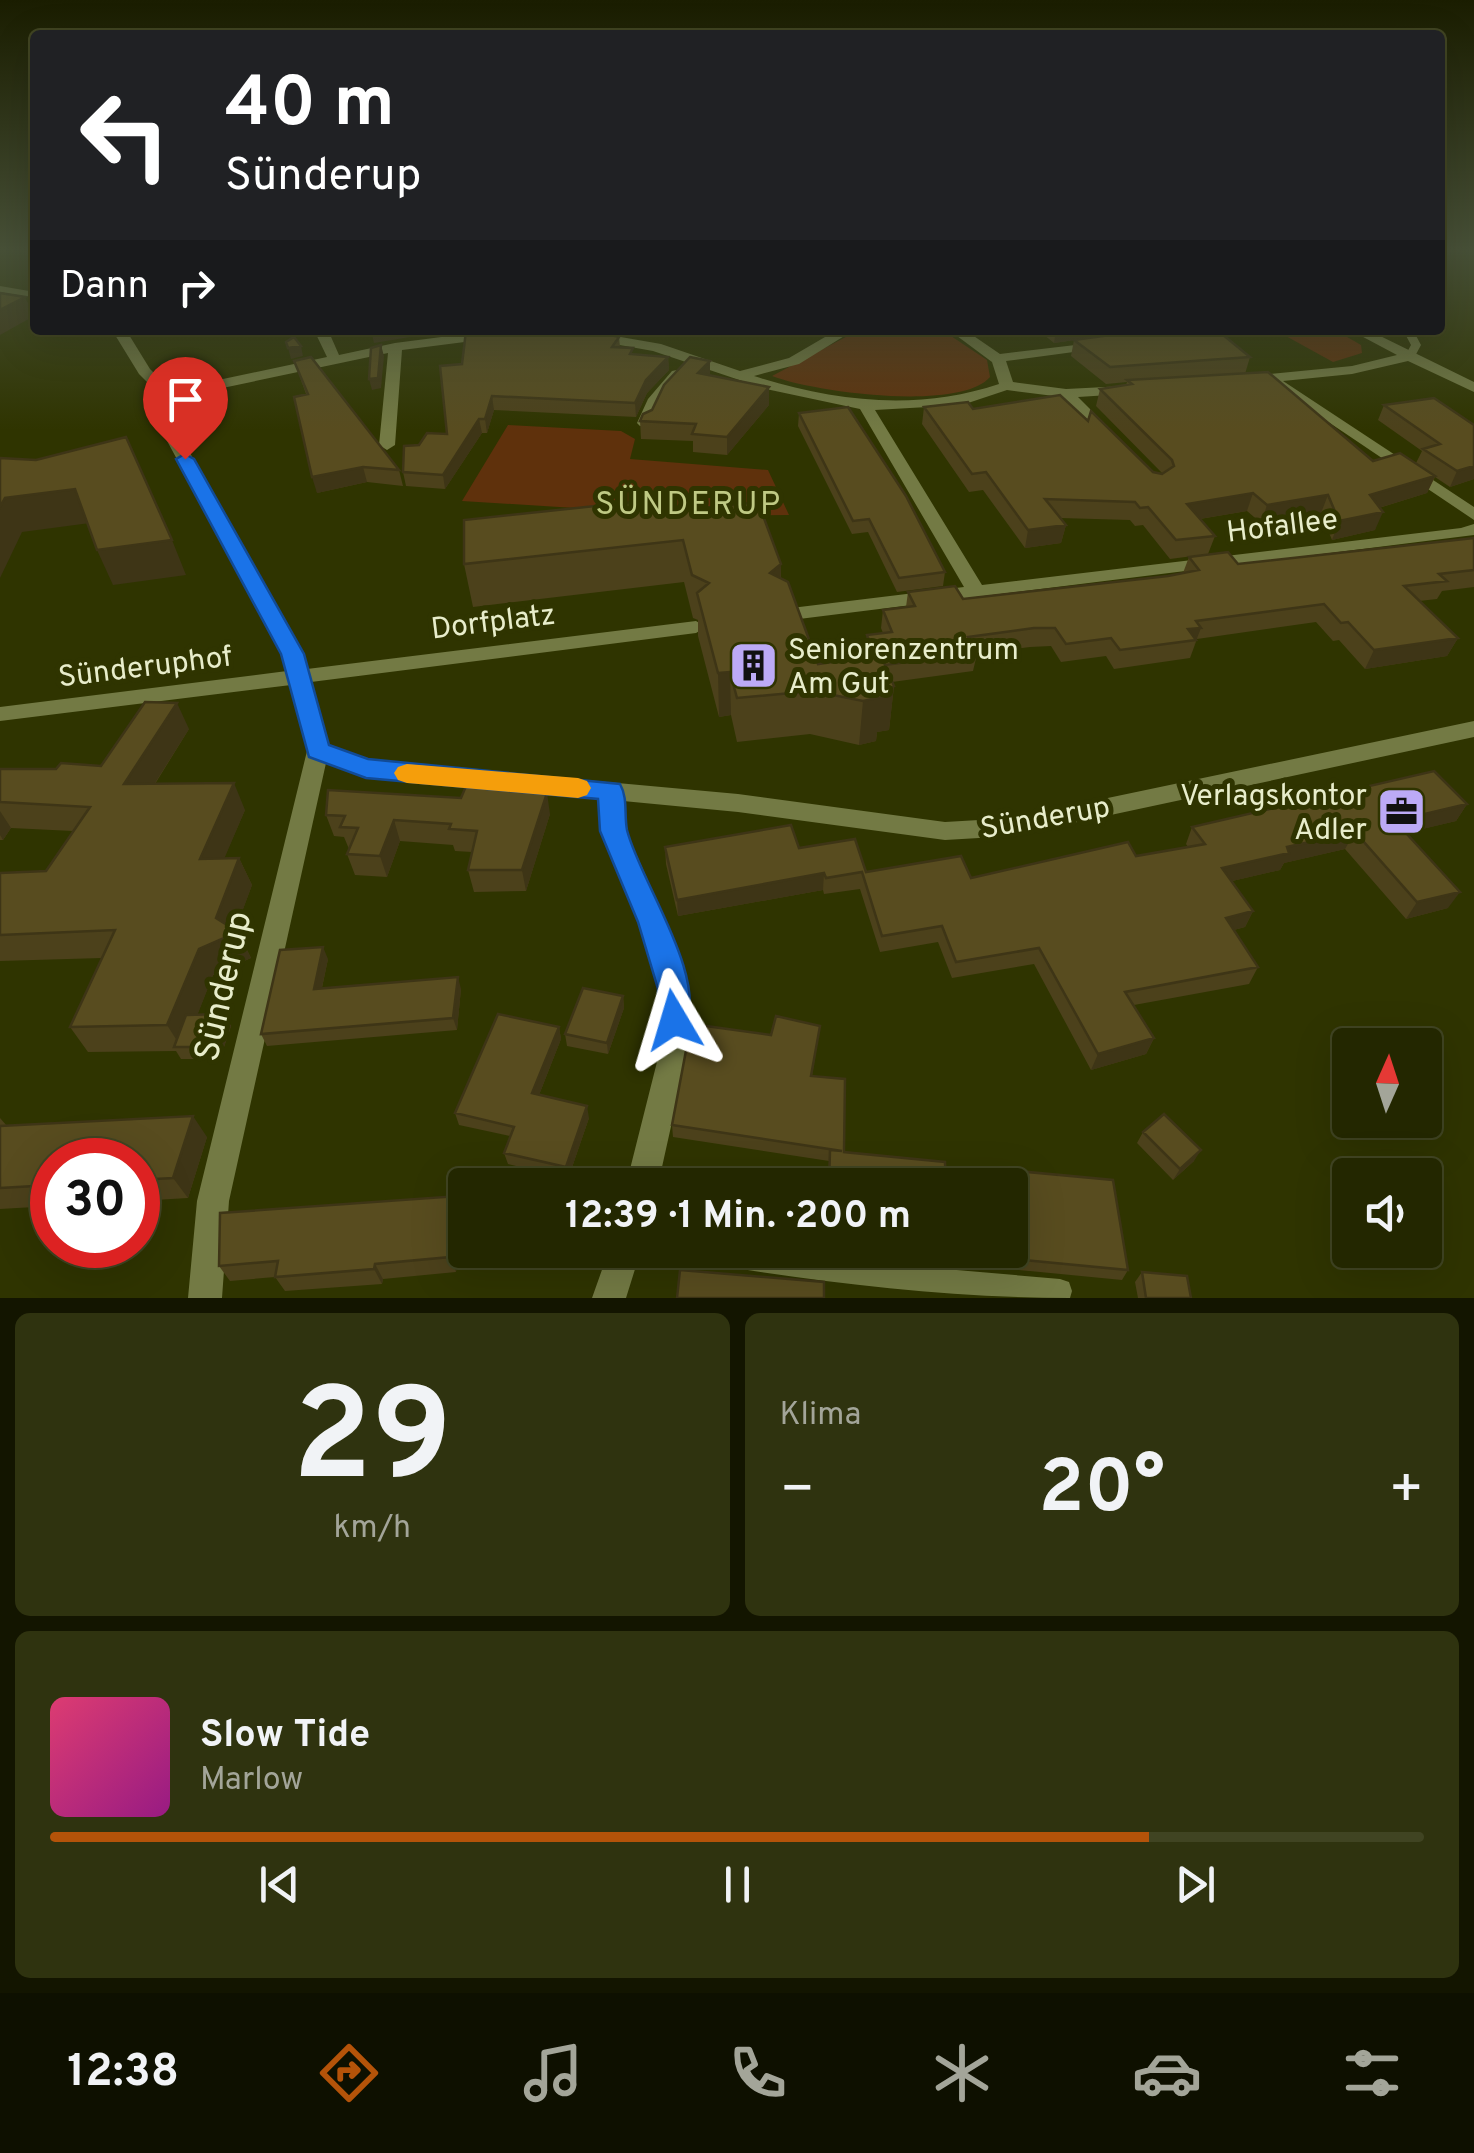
<!DOCTYPE html>
<html lang="de">
<meta charset="utf-8">
<style>
body{margin:0;font-family:Overpass,sans-serif;background:#2f330f;color:#f1f3f6;height:100vh;display:flex;flex-direction:column;font-size:38px;white-space:nowrap}
*{box-sizing:border-box;margin:0}
p{font-size:32px;color:#a3a599}
.icon{flex:none;width:55px;height:55px;fill:none;stroke:currentColor;stroke-width:2;stroke-linecap:round;stroke-linejoin:round}
.map{position:relative;height:1298px;overflow:hidden}
.sheet{display:flex;flex-direction:column;gap:15px;padding:15px;background:#131500;flex:1}
.sheet>*{flex:none}
.banner{position:absolute;left:30px;top:30px;width:1415px;height:305px;border-radius:10px;box-shadow:0 10px 40px #0002,0 0 0 2px #404422;background:#202124;color:#fff;overflow:hidden}
.needle{width:65px;rotate:3deg}
.tools{position:absolute;left:1332px;top:1028px;display:grid;gap:20px}
.tools a{display:grid;place-items:center;width:110px;height:110px;border-radius:10px;background:#232700;box-shadow:0 10px 40px #0002,0 0 0 2px #404422;font-size:50px}
.speed{position:absolute;left:30px;top:1138px;display:flex;gap:20px;font-size:50px;font-weight:700;text-align:center}
.speed>*{display:grid;place-content:center;width:130px;height:130px;border-radius:50%;background:#232700;box-shadow:0 10px 40px #0002,0 0 0 2px #404422;line-height:1}
.speed .limit{border:15px solid #d22;background:#fff;color:#111}
.pin{position:absolute;display:grid;place-items:center;width:85px;height:85px;color:#fff;margin:-102px -42px;border-radius:50% 50% 50% 0;rotate:-45deg;box-shadow:0 0 10px #0007}
.pin .icon{rotate:45deg}
.me{position:absolute;width:110px;margin:-55px;rotate:353deg;stroke-linejoin:round;filter:drop-shadow(0 0 8px #0008)}
.turn{display:flex;align-items:center;gap:35px;height:210px;padding:0 30px;font-size:45px}
.turn .icon{width:130px;height:130px;stroke-width:2.5}
.turn b{display:block;font-size:70px;line-height:85px}
.then{display:flex;align-items:center;height:95px;padding:0 30px;background:#0003;gap:20px;font-size:38px}
.big{font-size:75px;font-weight:700;line-height:1.1}
.sheet .widget{flex:1;display:flex;flex-direction:column;justify-content:center;gap:15px;min-width:0;padding:0 35px;border-radius:15px;background:#2f330f}
.sheet .dial{align-items:center;gap:0}
.dial b{font-size:130px;line-height:1}
.song{display:flex;align-items:center;gap:30px}
.cover{width:120px;height:120px;border-radius:15px;background:linear-gradient(135deg,hsl(340 70% 55%),hsl(310 70% 35%))}
.played{height:10px;border-radius:5px;background:linear-gradient(90deg,#b45309 80%,#404422 80%)}
.keys{display:flex;justify-content:space-around;direction:ltr}
.heat{display:flex;justify-content:space-between;align-items:center;font-size:55px;direction:ltr}
.sheet .tiles{flex:1;display:grid;gap:15px;grid-template-columns:1fr 1fr}
.widget:last-child{grid-column:span 2}
.trip{position:absolute;left:448px;top:1168px;width:580px;height:100px;border-radius:10px;background:#232700;box-shadow:0 10px 40px #0002,0 0 0 2px #404422;font-weight:700;line-height:100px;text-align:center}
.tab-bar{display:flex;height:160px;justify-content:space-around;align-items:center;background:#0e1000;color:#a3a599}
.tab-bar .icon{width:70px;height:70px}
.tab-bar .on{color:#b45309}
.tab-bar b{font-size:45px;color:#f1f3f6}
.map>svg:first-child{display:block}
.green{fill:#5f310c}
.lines{fill:none;stroke-linecap:round;stroke-linejoin:round}
.lane{fill:#737a44;fill-rule:evenodd}
.street{fill:#737a44;fill-rule:evenodd}
.wall{fill:#4c411b}
.shaded-wall{fill:#3e3516}
.building{fill:#584c1f;stroke:#3e3516;stroke-width:2.5}
.route{fill:#1a73e8;stroke:#114b97;stroke-width:2.5}
.slow{fill:#f59e0b}
.labels{text-anchor:middle;stroke-width:10;stroke-linejoin:round;paint-order:stroke}
.street-label{font-size:30px;fill:#e8edcb;stroke:#2f3400}
.poi-label{font-size:30px;fill:#e8edcb;stroke:#2f3400;text-anchor:start}
.neighbourhood-label{font-size:32px;letter-spacing:2.5px;fill:#bfc984;stroke:#2f3400}
.near-street-label{font-size:35px;fill:#e8edcb;stroke:#2f3400}
</style>
<div class="map">
<svg width="1474" height="1298" viewBox="0 0 1474 1298">
<rect width="100%" height="100%" fill="#2f3400"/>
<path class="green" d="M859,330H942L987,360L990,377C960,412 813,392 772,376Z
M1275,330H1335L1361,345L1362,353L1333,362Z
M508,425L621,431L635,439L630,459L768,470L789,515L703,516L462,501Z"/>
<g class="lines">
<path class="lane" d="M0,286L35,292V298L0,292Z
M1403,330H1413L1421,345L1414,358L1405,356L1411,345Z
M684,1250H774L830,1259L1060,1279L1069,1282L1072,1291L1070,1298C944,1298 820,1282 696,1262L687,1259Z"/>
<path class="street" d="M26,248H35V253Z
M112,330H126L150,369L171,390L327,357L314,330H328L339,355L395,343L488,331L495,335L488,339L402,350L395,445L387,450L379,445L388,353L175,398L176,428L303,654L307,669L696,621L706,627L696,633L311,682L328,746L367,760L738,794L945,822L1013,818L1474,721V737L1013,836L945,840L738,812L623,801L626,831L666,921L687,989L688,1050L658,1185H626L660,1050L659,989L640,921L602,831L600,799L366,776L326,763L229,1201L222,1298H188L197,1201L307,751L291,685L0,721V707L287,671L283,654L160,428L161,396L139,374Z
M837,330H854L799,364L754,376C834,402 919,411 999,384L992,362L949,330H965L1000,354L1101,342V348L1096,349L1006,361L1013,382L1066,389L1125,386L1132,390L1125,394L1078,397L1115,434L1107,439L1101,437L1062,397L1007,390L962,405L875,410L982,585L1461,528L1474,524V535L783,621L776,619L773,615L783,609L964,587L860,409L766,389L653,351L592,340L585,336L592,332L661,344L740,371L789,358Z
M1350,330H1368L1474,382V392L1408,361L1352,374L1283,381L1474,507V520L1269,382L1249,384L1242,380L1249,376L1352,366L1397,355Z
M677,370L684,374L662,400L653,423L650,426H640L637,423L648,399L672,371Z
M609,1250H641L626,1298H592Z"/>
</g>
<path class="wall" d="M602,330H632L630,334Z
M1038,330L1218,331L1250,357L1245,374L1373,461L1416,463L1422,451L1378,420L1384,405L1474,425V479L1450,487L1435,477L1427,493L1379,508L1375,530L1332,540L1321,513L1261,523L1247,511L1200,519L1215,536L1208,554L1170,559L1143,525L1135,526L1130,520L1060,518L1066,525L1061,543L1025,548L983,490L969,492L922,424L924,407L973,409L1088,421L1153,472L1162,473L1096,406L1100,389L1126,385L1127,382L1106,384L1071,356L1074,340L1054,343Z
M619,337L620,347L633,354L668,357L669,370L647,393L636,417L494,410L487,433H482L445,489L406,486L403,472L419,445L447,434L462,364Z
M294,361L399,470L403,486L367,482L317,493L306,394Z
M710,375L769,405L727,455L693,452V441L641,439L640,421L652,410Z
M799,413L945,572L943,586L897,592L868,532L852,534L798,426Z
M645,514L781,564V578L818,664L866,657L865,653L867,635L883,633L881,628L883,610L906,607L908,592L963,599L1168,576L1183,573L1189,557L1238,564L1474,538V587L1442,591L1437,599L1419,601L1458,638L1447,656L1365,669L1339,640L1333,641L1316,622L1197,639L1190,658L1114,669L1106,656L1061,662L1051,646L1030,647L977,654L973,671L892,682L894,686L889,730L877,732L876,741L859,745L810,734L737,742L731,715L719,717L698,636V620L693,618L684,582L473,607L464,564Z
M189,729L155,784L245,810L224,858H239L252,885L235,930L238,932L251,958L213,975L197,1015L224,1014L231,1026L220,1059H181L176,1051L88,1052L70,1027L102,958L0,961V873L46,871L73,831L11,828L3,840H0V769H56L101,766Z
M1467,804L1456,821L1405,833L1448,908L1406,919L1345,849L1284,863L1280,870L1232,881L1253,911L1245,927L1234,930L1258,967L1249,984L1134,1005L1154,1038L1146,1054L1091,1070L1034,964L952,978L938,942L880,952L860,889L824,894L823,890L678,916L666,864L665,847L799,848L866,872L971,878L1136,856L1188,847L1186,844L1192,827Z
M550,814L526,891L474,892L468,870L472,852L455,851L453,845L400,841L387,877L355,875L347,854L349,849L344,837L334,836L326,815Z
M328,959L322,988L461,989L457,1030L267,1046L261,1034Z
M623,996L624,1008L608,1054L567,1046L565,1034Z
M820,1026L812,1076L844,1152L946,1185H828L829,1161L673,1137L672,1125L771,1035Z
M559,1027L561,1039L539,1095L589,1118L568,1179L508,1164L504,1153L510,1136L459,1125L455,1113Z
M0,1118L7,1126L207,1137L188,1198L138,1201V1160H52V1206L0,1209Z
M1143,1132L1194,1161L1173,1180L1137,1143Z
M996,1169L1128,1270L1122,1280L999,1268L998,1250H1010V1185H993L992,1180Z
M464,1212L456,1272L383,1279L382,1284L285,1291L275,1277L230,1281L219,1266Z
M843,1250H949L946,1260Z
M1142,1272L1191,1298H1138L1135,1282Z"/>
<path class="shaded-wall" d="M25,297L34,316L0,335V310Z
M371,330H410V337L374,343Z
M1056,330H1146L1054,343Z
M381,345L384,356L381,388L372,390L369,379Z
M301,346L303,356L291,359L288,348Z
M668,357L669,370L647,393L636,417L635,403L646,380Z
M710,361V378L698,373Z
M769,387V405L727,455V437Z
M492,396L494,410L487,433L485,419Z
M479,419L482,433L445,489L443,475Z
M1474,466V479L1450,487L1457,471Z
M363,467L367,482L317,493L312,477Z
M1435,476L1427,493L1362,513L1370,495Z
M75,489L90,523L22,532L0,578V507L5,498Z
M1253,493L1247,511L1181,522L1187,504Z
M1328,495L1321,513L1261,523L1267,505Z
M1383,512L1375,530L1332,540L1339,521Z
M1066,525L1061,543L1025,548L1028,530Z
M172,540L186,575L113,585L97,550Z
M781,564L780,607L770,573Z
M1201,628L1194,646L1196,640L1188,629Z
M1458,638L1447,656L1365,669L1374,650Z
M730,672L731,715L719,717L718,673Z
M894,686L889,730L877,732L876,741L859,745L863,701L879,689Z
M177,703L189,729L138,810L124,784Z
M234,783L245,810L213,885L200,859Z
M547,793L550,814L526,891L522,870Z
M1467,804L1456,821L1385,838L1395,821Z
M0,811L11,828L3,840L0,835Z
M394,820L400,841L387,877L380,856Z
M1355,832L1345,849L1284,863L1280,870L1215,885L1222,868L1287,847Z
M239,858L252,885L234,934L238,932L251,958L213,975L185,1047H181L167,1025L199,949L216,918Z
M824,873L823,890L678,916L677,900Z
M1460,892L1448,908L1406,919L1417,902Z
M1253,911L1245,927L1218,934L1226,918Z
M323,947L328,959L319,1001L314,989Z
M458,977L461,989L457,1030L453,1018Z
M623,996L624,1008L608,1054L607,1043Z
M224,1014L231,1026L220,1059L212,1047Z
M559,1027L561,1039L535,1105L532,1093Z
M1154,1038L1146,1054L1091,1070L1098,1054Z
M587,1106L589,1118L568,1179L566,1167Z
M193,1116L207,1137L188,1198L173,1178Z
M1201,1150L1194,1161L1173,1180L1180,1169Z
M458,1196L464,1212L456,1272L450,1257Z
M375,1264L383,1279L382,1284L374,1269Z"/>
<path class="building" d="M0,293L25,297L0,310Z
M485,330H529L611,335L619,337L612,347L633,348L630,354L668,357L646,380L635,403L492,396L485,419H479L443,475L403,472L404,446L419,445L427,433L447,434L440,366L462,364L466,331Z
M1146,330H1217L1250,357L1110,367L1074,340Z
M294,337L301,346L288,348L286,342Z
M381,345L378,378L369,379L371,348Z
M311,357L399,470L363,467L312,477L294,397L308,394L294,361Z
M690,357L710,361L698,373L769,387L727,437L692,434L696,424L640,421L643,414L652,410L664,385Z
M1268,372L1373,461L1400,453L1435,476L1370,495L1383,512L1339,521L1328,495L1267,505L1253,493L1187,504L1215,536L1176,540L1148,507L1140,508L1135,502L1045,499L1066,525L1028,530L986,472L972,474L924,407L968,402L973,409L1060,395L1088,421L1091,411L1153,472L1162,474L1174,466L1172,460L1100,389L1132,384L1127,380Z
M1434,398L1474,425V466L1457,471L1423,449L1440,444L1384,405Z
M848,407L906,496L945,572L899,578L869,519L853,521L799,413Z
M126,437L172,540L97,550L75,489L5,498L0,507V458L36,460Z
M642,501L645,514L758,502L781,564L770,573L788,582L818,664L881,655L894,686L879,689L881,697L863,701L813,691L737,698L730,672L718,673L697,593L709,583L692,575L683,540L464,564V520Z
M1474,538V570L1439,574L1447,581L1404,586L1458,638L1374,650L1348,622L1341,623L1324,604L1196,621L1201,628L1188,629L1196,640L1120,650L1111,638L1066,644L1055,628H1034L968,637L977,653L885,665L881,655L875,656L867,635L892,632L883,610L915,606L908,592L955,586L963,599L1168,576L1199,570L1189,557L1228,552L1238,564Z
M145,702L177,703L124,784L234,783L200,859L239,858L216,918L238,932L199,949L167,1025L70,1027L115,930L0,935V873L46,871L90,807L0,802V769H56L61,763L101,766Z
M1434,771L1467,804L1395,821L1460,892L1417,902L1355,832L1287,847L1289,853L1222,868L1253,911L1226,918L1258,967L1125,992L1154,1038L1098,1054L1039,948L956,962L942,926L882,936L862,872L826,878L824,873L677,900L665,847L791,825L799,848L855,839L866,872L961,856L971,878L1128,842L1136,856L1205,844L1192,827Z
M466,786L547,793L522,870H468L477,831L449,829L451,824L394,820L380,856L347,854L358,828L340,827L345,816L326,815L328,790L461,798Z
M323,947L314,989L458,977L453,1018L261,1034L280,950Z
M583,988L623,996L607,1043L565,1034Z
M224,1014L212,1047H174L186,1015Z
M498,1014L559,1027L532,1093L587,1106L566,1167L504,1153L514,1127L455,1113Z
M776,1016L820,1026L811,1076L845,1079L844,1152L945,1162L946,1185H829L830,1150L842,1151L672,1125L691,1024L771,1035Z
M1164,1114L1201,1150L1180,1169L1143,1132Z
M193,1116L173,1178L138,1180V1160H52V1185L0,1188V1126Z
M996,1169L1113,1180L1128,1270L1003,1258V1250H1010V1185H998Z
M458,1196L450,1257L375,1264L374,1269L275,1277L278,1261L219,1266L220,1213Z
M680,1270L824,1282V1298H677Z
M1142,1272L1187,1276L1191,1298H1146Z"/>
<linearGradient id="sky" x2="0" y2="1"><stop stop-color="#1a1d00"/><stop offset="0.58" stop-color="#475037"/><stop offset="1" stop-color="#475037" stop-opacity="0"/></linearGradient>
<rect width="1474" height="430" fill="url(#sky)"/>
<path class="route" d="M185,454L194,459L304,654L329,745L368,759L620,784C628,798 624,814 627,830C640,882 709,976 685,1030L674,1034L663,1030L658,1020V989L638,922L600,831L598,799L366,778L309,757L281,654L176,459Z"/>
<path class="slow" d="M407,764L578,778L587,781L591,788L587,795L578,798L407,783L398,780L394,773L398,767Z"/>
<defs>
<symbol id="building-square" viewBox="-11 -11 22 22"><rect x="-9" y="-9" width="18" height="18" rx="4" fill="#bcaaf6" stroke="#2f3400"/><path d="M-4-6H4V6H1V3H-1V6H-4ZM-2.5-4.3h1.7v1.8h-1.7ZM.8-4.3h1.7v1.8H.8ZM-2.5-1h1.7V.8h-1.7ZM.8-1h1.7V.8H.8Z" fill="#111"/></symbol>
<symbol id="office-square" viewBox="-11 -11 22 22"><rect x="-9" y="-9" width="18" height="18" rx="4" fill="#bcaaf6" stroke="#2f3400"/><path d="M-6-3h4V-5.5h4V-3h4V5H-6ZM-1-4.5V-3h2v-1.5ZM-6 0V1H6V0Z" fill="#111"/></symbol>
</defs>
<g fill-rule="evenodd">
<use href="#building-square" x="726" y="638" width="55" height="55"/>
<use href="#office-square" x="1374" y="784" width="55" height="55"/>
</g>
<g class="labels">
<g class="street-label">
<text transform="translate(1282 525) rotate(-7)" y="10">Hofallee</text>
<text transform="translate(493 621) rotate(-7)" y="10">Dorfplatz</text>
<text transform="translate(145 666) rotate(-7)" y="10">Sünderuphof</text>
<text transform="translate(1045 817) rotate(-10)" y="10">Sünderup</text>
</g>
<g class="poi-label">
<text x="788" y="659">Seniorenzentrum<tspan x="788" dy="34">Am Gut</tspan></text>
<text x="1367" y="805" text-anchor="end">Verlagskontor<tspan x="1367" dy="34">Adler</tspan></text>
</g>
<g class="neighbourhood-label">
<text x="689" y="514">SÜNDERUP</text>
</g>
<g class="near-street-label">
<text transform="translate(222 986) rotate(-77)" y="12">Sünderup</text>
</g>
</g>
</svg>
<div class="tools">
<a><svg class="needle" viewBox="-14 -14 28 28"><path d="M0-13l5 13h-10z" fill="#e53935"/><path d="M0 13l5-13h-10z" fill="#a3a599"/></svg></a>
<a><svg class="icon" aria-label="sound" viewBox="0 0 24 24"><path d="M4 9h4l5-4v14l-5-4H4zM17 9q2 3 0 6"/></svg></a>
</div>
<div class="speed"><div class="limit">30</div></div>
<div class="pin" style="left:185px;top:459px;background:#d93025"><svg class="icon" aria-label="arrive" viewBox="0 0 24 24"><path d="M6 21V4h12l-3 4 3 4H6"/></svg></div>
<svg class="me" style="left:674px;top:1020px" viewBox="-20 -20 40 40"><path d="M0-17L14 15 0 8-14 15z" fill="#1a73e8" stroke="#fff" stroke-width="4"/></svg>
<div class="trip">12:39 · 1 Min. · 200 m</div>
<div class="banner">
<div class="turn"><svg class="icon" aria-label="left" viewBox="0 0 24 24"><path d="M17 20v-9H6M10 6l-5 5 5 5"/></svg><div><b>40 m</b>Sünderup</div></div>
<div class="then">Dann<svg class="icon" aria-label="right" viewBox="0 0 24 24"><path d="M7 20v-9h11M14 6l5 5-5 5"/></svg></div>
</div>
</div>
<section class="sheet">
<div class="tiles">
<div class="widget dial"><b>29</b><p>km/h</p></div>
<div class="widget"><p>Klima</p>
<div class="heat"><a>−</a><b class="big">20°</b><a>+</a></div>
</div>
<div class="widget">
<div class="song"><i class="cover"></i><div><b>Slow Tide</b><p>Marlow</p></div></div>
<div class="played"></div>
<div class="keys"><svg class="icon" aria-label="previous" viewBox="0 0 24 24"><path d="M18 5L8 12l10 7zM5 5v14"/></svg><svg class="icon" aria-label="pause" viewBox="0 0 24 24"><path d="M8 5v14M16 5v14"/></svg><svg class="icon" aria-label="next" viewBox="0 0 24 24"><path d="M6 5l10 7-10 7zM19 5v14"/></svg></div>
</div>
</div>
</section>
<nav class="tab-bar">
<b>12:38</b>
<svg class="icon on" aria-label="directions" viewBox="0 0 24 24"><path d="M12 3l9 9-9 9-9-9zM9 14v-3h6M13 9l2 2-2 2"/></svg>
<svg class="icon" aria-label="music" viewBox="0 0 24 24"><path d="M9 18V5l10-2v13"/><circle cx="6" cy="18" r="3"/><circle cx="16" cy="16" r="3"/></svg>
<svg class="icon" aria-label="phone" viewBox="0 0 24 24"><path d="M5 4h4l2 5-3 2q2 4 5 5l2-3 5 2v4C11 20 4 13 5 4z"/></svg>
<svg class="icon" aria-label="climate" viewBox="0 0 24 24"><path d="M12 3v18M4 7l16 10M4 17L20 7"/></svg>
<svg class="icon" aria-label="car" viewBox="0 0 24 24"><path d="M5 17H2v-5l4-1 3-4h7l3 4 3 1v5h-3M9 17h6M6 11h13"/><circle cx="7" cy="17" r="2"/><circle cx="17" cy="17" r="2"/></svg>
<svg class="icon" aria-label="filters" viewBox="0 0 24 24"><path d="M4 7h16M4 17h16"/><circle cx="9" cy="7" r="2"/><circle cx="15" cy="17" r="2"/></svg>
</nav>
